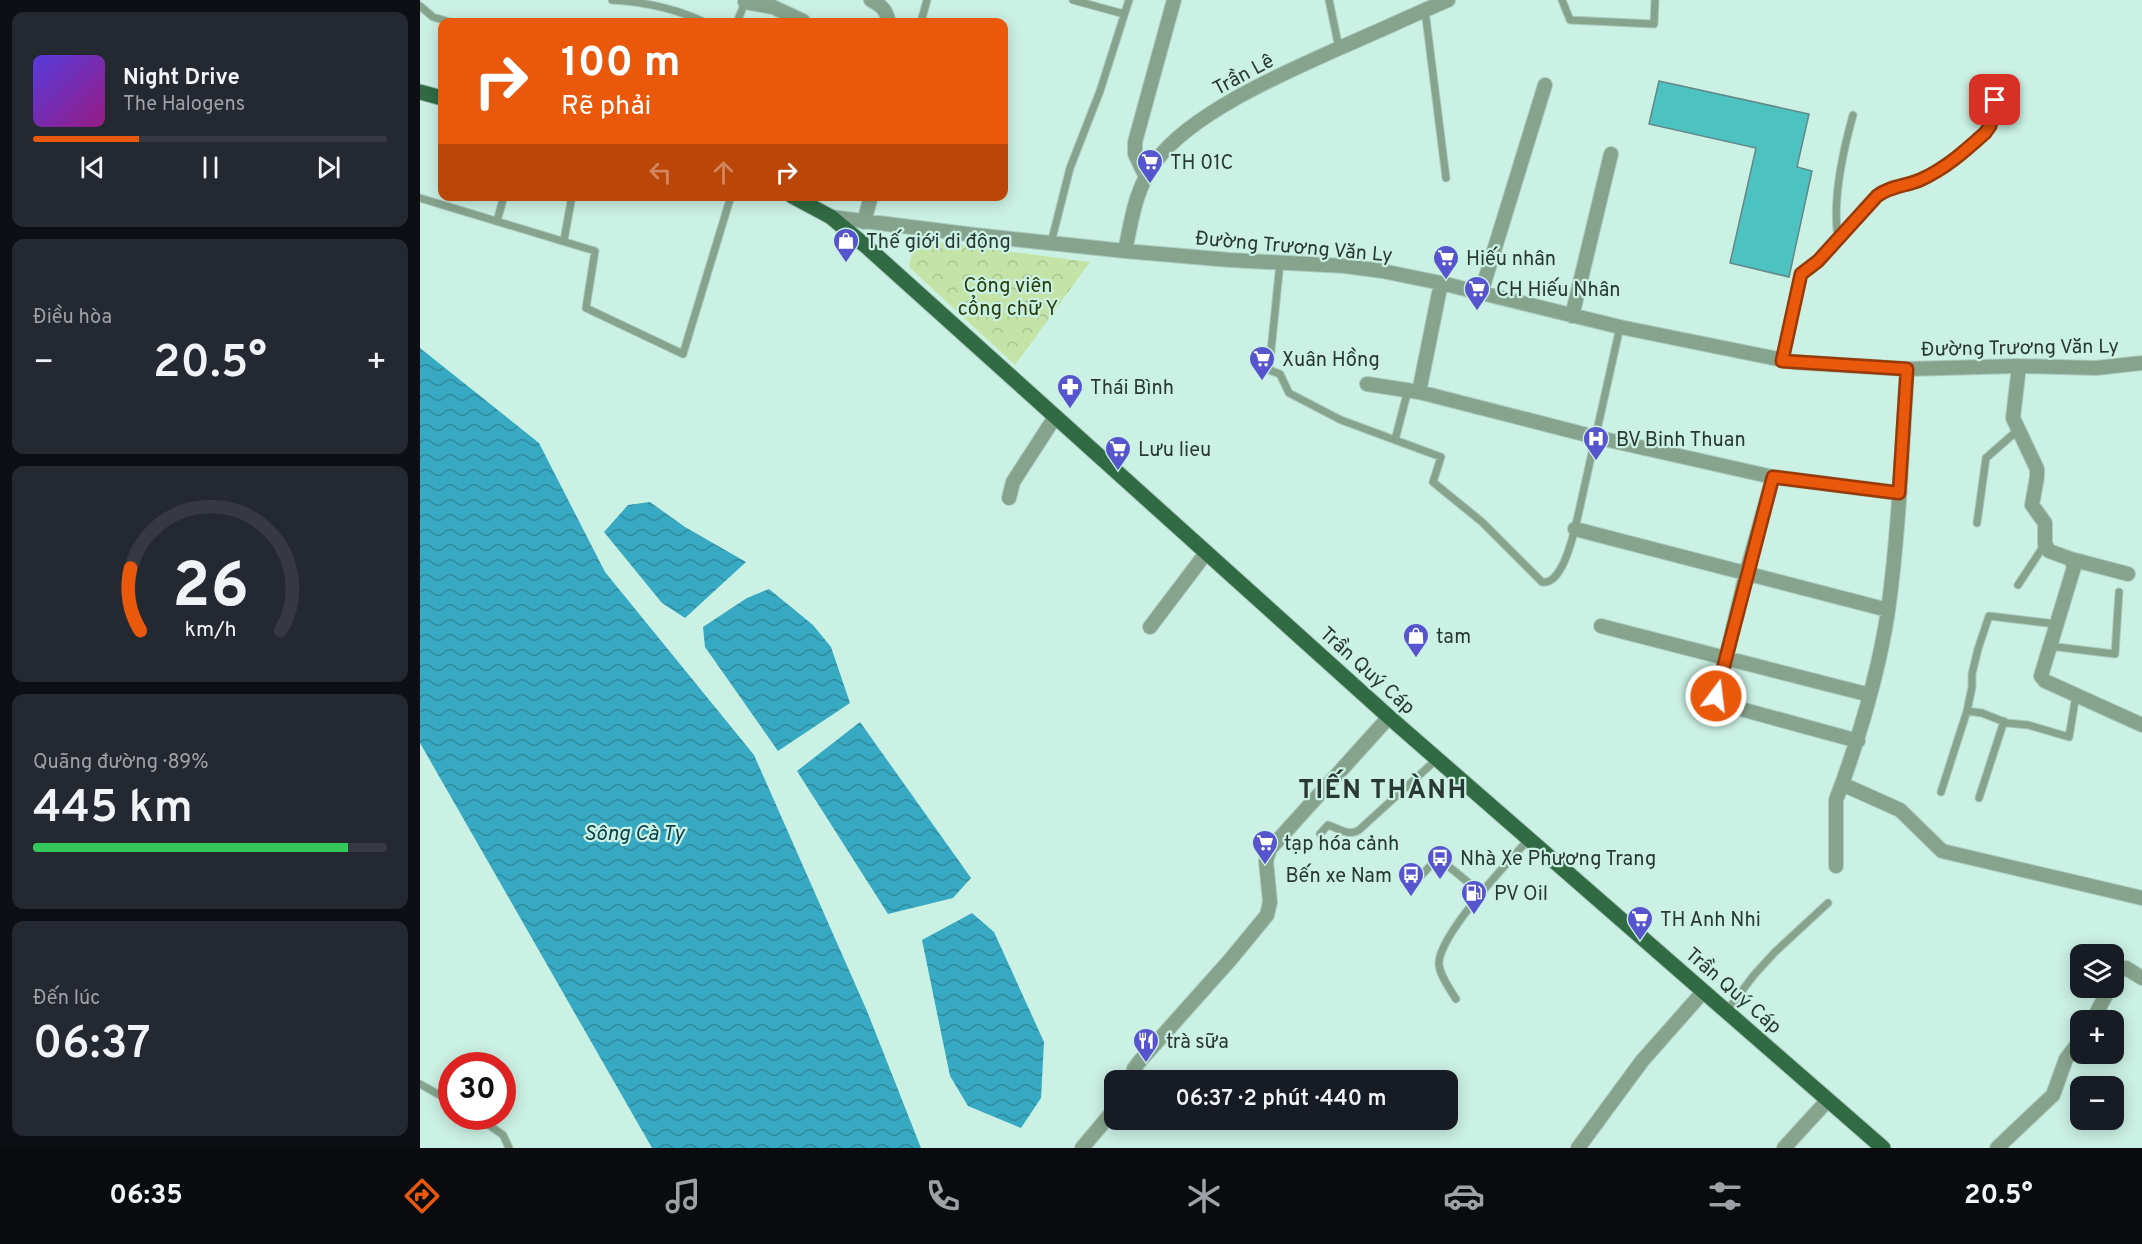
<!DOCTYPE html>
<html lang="vi">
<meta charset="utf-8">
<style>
body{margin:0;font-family:Overpass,sans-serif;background:#242831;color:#f1f3f6;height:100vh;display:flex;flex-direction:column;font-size:22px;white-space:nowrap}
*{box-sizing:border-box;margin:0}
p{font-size:20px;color:#9ea1a6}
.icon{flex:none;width:33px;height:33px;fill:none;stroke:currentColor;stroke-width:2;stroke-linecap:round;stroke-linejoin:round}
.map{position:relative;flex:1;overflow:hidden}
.sheet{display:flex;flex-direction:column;gap:12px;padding:12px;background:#0d0f14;width:420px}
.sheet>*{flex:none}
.top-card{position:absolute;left:18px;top:18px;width:570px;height:183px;border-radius:12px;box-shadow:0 3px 15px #0003;background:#ea580c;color:#fff;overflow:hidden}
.controls{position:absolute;left:1650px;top:944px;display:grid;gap:12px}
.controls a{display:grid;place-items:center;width:54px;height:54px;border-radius:12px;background:#171b24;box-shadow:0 3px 15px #0003;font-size:30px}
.speed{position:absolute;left:18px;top:1052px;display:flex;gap:12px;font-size:30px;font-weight:700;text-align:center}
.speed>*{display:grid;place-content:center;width:78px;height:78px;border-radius:50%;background:#171b24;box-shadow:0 3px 15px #0003;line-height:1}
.speed .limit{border:9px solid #d22;background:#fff;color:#111}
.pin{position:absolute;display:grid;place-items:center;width:51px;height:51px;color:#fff;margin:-26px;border-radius:12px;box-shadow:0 3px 9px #0006}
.me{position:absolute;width:66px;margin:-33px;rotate:15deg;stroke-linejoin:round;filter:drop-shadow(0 0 4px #0008)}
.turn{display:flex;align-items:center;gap:21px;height:126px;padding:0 24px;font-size:27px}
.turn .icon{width:78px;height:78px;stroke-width:2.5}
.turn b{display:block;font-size:42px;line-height:51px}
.lanes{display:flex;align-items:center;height:57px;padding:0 24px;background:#0003;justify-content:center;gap:30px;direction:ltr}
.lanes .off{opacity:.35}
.big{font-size:45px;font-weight:600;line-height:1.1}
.sheet .card{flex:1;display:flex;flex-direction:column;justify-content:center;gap:9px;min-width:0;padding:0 21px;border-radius:12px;background:#242831}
.sheet .dial{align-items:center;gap:0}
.dial svg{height:156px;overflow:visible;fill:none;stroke:#363941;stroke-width:7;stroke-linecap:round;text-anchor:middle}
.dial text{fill:#f1f3f6;stroke:none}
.song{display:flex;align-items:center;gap:18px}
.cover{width:72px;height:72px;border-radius:9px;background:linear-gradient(135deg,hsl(250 70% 55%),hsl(310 70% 35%))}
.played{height:6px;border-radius:3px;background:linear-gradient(90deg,#ea580c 30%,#363941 30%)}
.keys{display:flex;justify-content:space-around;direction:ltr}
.heat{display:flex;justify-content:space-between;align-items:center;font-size:33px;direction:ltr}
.charge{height:9px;border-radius:4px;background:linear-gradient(90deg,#34c759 89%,#363941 0)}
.trip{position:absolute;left:684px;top:1070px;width:354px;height:60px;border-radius:12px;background:#171b24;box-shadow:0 3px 15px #0003;font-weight:600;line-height:60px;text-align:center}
.menu{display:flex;height:96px;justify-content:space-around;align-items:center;background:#090b0e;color:#9ea1a6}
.menu .icon{width:42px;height:42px}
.menu .on{color:#ea580c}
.menu b{font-size:27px;color:#f1f3f6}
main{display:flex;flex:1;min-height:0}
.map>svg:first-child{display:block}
.park{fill:url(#park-crowns)}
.water{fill:url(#water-waves)}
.building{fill:#4cc2c1;stroke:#628988;stroke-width:1.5}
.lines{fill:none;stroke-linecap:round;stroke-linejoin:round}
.service-casing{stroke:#abccc1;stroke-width:9}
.minor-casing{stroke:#abccc1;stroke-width:16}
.primary-casing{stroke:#abccc1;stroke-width:17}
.service{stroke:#86a48d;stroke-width:7}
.minor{stroke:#86a48d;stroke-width:14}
.primary{stroke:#316b43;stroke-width:15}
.route-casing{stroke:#983908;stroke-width:15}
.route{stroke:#ea580c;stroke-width:10}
.labels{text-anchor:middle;stroke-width:4.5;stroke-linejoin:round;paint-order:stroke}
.street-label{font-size:20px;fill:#293833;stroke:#cbf1e4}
.poi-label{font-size:20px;fill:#293833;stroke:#cbf1e4;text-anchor:start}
.park-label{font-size:20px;fill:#283f0c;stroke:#cbf1e4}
.water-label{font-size:21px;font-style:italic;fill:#0e404a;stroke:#cbf1e4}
.district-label{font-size:26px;font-weight:bold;letter-spacing:1.5px;fill:#293833;stroke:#cbf1e4}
</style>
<main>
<section class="sheet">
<div class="card">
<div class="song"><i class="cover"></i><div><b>Night Drive</b><p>The Halogens</p></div></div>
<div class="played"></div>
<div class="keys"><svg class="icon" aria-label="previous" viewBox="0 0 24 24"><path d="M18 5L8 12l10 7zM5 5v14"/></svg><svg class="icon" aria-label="pause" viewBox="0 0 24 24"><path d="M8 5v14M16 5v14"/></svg><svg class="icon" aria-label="next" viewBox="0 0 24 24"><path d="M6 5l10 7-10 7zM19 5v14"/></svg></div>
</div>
<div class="card"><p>Điều hòa</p>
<div class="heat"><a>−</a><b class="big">20.5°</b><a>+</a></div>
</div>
<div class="card dial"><svg viewBox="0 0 100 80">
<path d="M14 69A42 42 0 1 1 86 69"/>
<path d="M14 69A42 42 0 0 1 9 37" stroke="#ea580c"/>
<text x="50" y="56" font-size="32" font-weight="700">26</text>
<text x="50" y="72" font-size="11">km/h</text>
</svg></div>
<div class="card"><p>Quãng đường · 89%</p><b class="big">445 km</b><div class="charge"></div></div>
<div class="card"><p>Đến lúc</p><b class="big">06:37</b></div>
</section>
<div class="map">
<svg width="1722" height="1148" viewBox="0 0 1722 1148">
<defs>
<pattern id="park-crowns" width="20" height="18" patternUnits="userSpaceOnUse" patternTransform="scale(1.5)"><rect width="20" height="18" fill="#c3e4a6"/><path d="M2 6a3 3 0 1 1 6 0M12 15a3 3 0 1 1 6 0" fill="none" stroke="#a8c48f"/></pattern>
<pattern id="water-waves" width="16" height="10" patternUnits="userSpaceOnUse" patternTransform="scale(1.5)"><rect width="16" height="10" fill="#38a9c2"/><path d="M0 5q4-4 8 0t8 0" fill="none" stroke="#2f8b9e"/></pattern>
</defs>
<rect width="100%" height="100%" fill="#cbf1e4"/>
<path class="park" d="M495,239L670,262L595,365L489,267Z"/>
<path class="water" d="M0,348L119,443L185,572L334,755L447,1011L501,1148H232L0,743Z
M230,502L265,527L326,562L265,618L242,603L184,532L208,505Z
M349,589L393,625L411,647L430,703L358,751L285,647L283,627L327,598Z
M440,722L551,878L533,898L468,914L377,771Z
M552,913L574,932L624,1042L621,1098L601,1128L548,1106L530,1076L502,940Z"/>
<path class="building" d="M1239,81L1389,114L1377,167L1392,171L1369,277L1310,263L1336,148L1229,124Z"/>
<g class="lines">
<defs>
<path id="service" d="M192,0C224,2 255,8 284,22
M653,0L704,14
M909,0L919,48
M1142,0L1150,20L1234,24L1235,0
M0,6L13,17L30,22
M1005,10L1026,178
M317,22L326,0
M501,22L507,0
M0,198L175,251L166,308L263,354L311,196
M77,221L84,196
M1418,237C1412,201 1423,151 1433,115
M144,240L152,196
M631,243L650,168L680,91L709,0
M860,263L849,370L860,374L869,393L921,420L1021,457L1013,482L1062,522L1122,582C1141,585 1151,543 1155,529L1200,327
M1362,361L1381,274L1398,261L1457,196C1470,187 1486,186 1500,180C1525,169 1545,151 1565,133C1576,119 1570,95 1589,87
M975,440L988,390
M1557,523L1566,458L1598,430
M1598,585L1625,544
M1636,624L1569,616L1558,649L1552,674V687L1547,711L1562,713L1587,723L1608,725L1649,737L1656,695
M1629,646L1695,654L1699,592
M1521,792L1547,711
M1559,798L1584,721
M900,834L908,825C918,828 929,837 939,830L1017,759
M993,884L1013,863L1017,860H1021L1061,893
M1036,999C1030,989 1018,973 1019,962C1021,933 1088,862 1109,839
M1306,1012L1334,975L1355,952L1408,903
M0,1084L32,1102
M56,1116L83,1135L89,1148"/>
<path id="minor" d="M451,0C461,5 468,11 468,22
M325,2L353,7L383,21
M726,177L715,154V142L754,0
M411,217L555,235L705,251L810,260L925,266L962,271L1021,283L1200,327L1373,362L1487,369L1599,366L1676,368L1722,363
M444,222L451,196
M705,251C712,218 715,189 736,161C772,112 868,71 924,46C959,31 993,15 1028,0
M1061,293L1125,85
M1152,316L1191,154
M1599,366L1593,418L1617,469V477L1612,505L1625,523V544L1629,551L1651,559L1654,567L1621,676L1625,681L1722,725
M1487,369C1482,449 1479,531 1468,611C1459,670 1442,728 1422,784L1480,810L1522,851L1722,898
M947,384L999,392L1175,437L1353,477L1479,493
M999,392L1021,283
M1353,477L1326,574L1296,700L1299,703L1438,741
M589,498L593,482L635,417
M1155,529L1468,610
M1651,559L1708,574
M1181,626L1450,695
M730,627L786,553
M1416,866V800L1422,784
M1694,979L1697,972L1706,968L1722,978
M1673,1020L1690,987
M711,1080L714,1069L719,1062L810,960L847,915L850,902L846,861L850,849L969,717
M662,1148L694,1110
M1158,1148L1222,1061L1283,992
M1364,1148L1407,1101
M1577,1148L1633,1095L1646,1059L1660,1041"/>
<path id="primary" d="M0,92L22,98
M372,196L411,217L447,247L969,717L1463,1148"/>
</defs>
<use href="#service" class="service-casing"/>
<use href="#minor" class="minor-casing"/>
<use href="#primary" class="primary-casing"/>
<use href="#service" class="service"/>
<use href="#minor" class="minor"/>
<use href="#primary" class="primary"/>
</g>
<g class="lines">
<defs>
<path id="route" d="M1296,696L1353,477L1479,493L1487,369L1362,361L1381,274L1398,261L1457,196C1470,186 1486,186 1500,180C1525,169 1545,151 1565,133L1570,126L1575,100"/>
</defs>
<use href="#route" class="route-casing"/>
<use href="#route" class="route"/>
</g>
<defs>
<symbol id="supermarket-pin" viewBox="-11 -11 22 30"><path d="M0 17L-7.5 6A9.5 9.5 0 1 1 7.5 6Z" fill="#5755cd" stroke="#cbf1e4"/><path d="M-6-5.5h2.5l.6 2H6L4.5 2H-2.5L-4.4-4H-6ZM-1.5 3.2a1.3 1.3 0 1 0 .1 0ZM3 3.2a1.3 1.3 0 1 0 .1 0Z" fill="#fff"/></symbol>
<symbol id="shop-pin" viewBox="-11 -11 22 30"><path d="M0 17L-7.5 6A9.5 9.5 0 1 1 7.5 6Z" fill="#5755cd" stroke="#cbf1e4"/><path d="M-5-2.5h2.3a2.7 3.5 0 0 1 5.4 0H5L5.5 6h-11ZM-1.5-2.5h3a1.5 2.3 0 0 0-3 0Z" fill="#fff"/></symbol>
<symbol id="pharmacy-pin" viewBox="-11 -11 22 30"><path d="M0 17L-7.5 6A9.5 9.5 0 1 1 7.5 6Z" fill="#5755cd" stroke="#cbf1e4"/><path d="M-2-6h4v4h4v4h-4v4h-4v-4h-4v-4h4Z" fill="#fff"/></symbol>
<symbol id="hospital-pin" viewBox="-11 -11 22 30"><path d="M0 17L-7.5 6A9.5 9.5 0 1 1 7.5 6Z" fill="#5755cd" stroke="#cbf1e4"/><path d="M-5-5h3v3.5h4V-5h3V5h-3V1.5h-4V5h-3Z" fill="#fff"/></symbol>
<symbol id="bus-pin" viewBox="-11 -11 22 30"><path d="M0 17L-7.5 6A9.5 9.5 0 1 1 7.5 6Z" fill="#5755cd" stroke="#cbf1e4"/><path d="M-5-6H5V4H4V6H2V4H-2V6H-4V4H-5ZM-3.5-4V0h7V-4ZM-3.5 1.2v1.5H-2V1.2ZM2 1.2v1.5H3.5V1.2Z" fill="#fff"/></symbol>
<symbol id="fuel-pin" viewBox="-11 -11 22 30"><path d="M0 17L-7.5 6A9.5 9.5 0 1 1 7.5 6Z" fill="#5755cd" stroke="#cbf1e4"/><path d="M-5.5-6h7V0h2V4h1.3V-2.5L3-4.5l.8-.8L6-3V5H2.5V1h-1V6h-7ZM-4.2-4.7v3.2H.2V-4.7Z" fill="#fff"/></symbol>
<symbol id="restaurant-pin" viewBox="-11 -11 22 30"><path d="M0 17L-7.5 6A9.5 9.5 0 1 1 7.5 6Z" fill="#5755cd" stroke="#cbf1e4"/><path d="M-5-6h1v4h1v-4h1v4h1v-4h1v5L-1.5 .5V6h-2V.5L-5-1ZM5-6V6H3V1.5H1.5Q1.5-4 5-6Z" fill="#fff"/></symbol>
</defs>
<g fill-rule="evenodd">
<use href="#supermarket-pin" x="715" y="147" width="30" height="40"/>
<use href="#shop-pin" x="411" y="226" width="30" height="40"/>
<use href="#supermarket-pin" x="1011" y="243" width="30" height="40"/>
<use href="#supermarket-pin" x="1042" y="274" width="30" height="40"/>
<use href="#supermarket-pin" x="827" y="344" width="30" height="40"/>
<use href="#pharmacy-pin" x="635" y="372" width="30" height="40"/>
<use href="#hospital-pin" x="1161" y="424" width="30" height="40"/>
<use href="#supermarket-pin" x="683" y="434" width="30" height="40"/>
<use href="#shop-pin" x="981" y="621" width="30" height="40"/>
<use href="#supermarket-pin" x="830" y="828" width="30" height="40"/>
<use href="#bus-pin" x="1005" y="843" width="30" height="40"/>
<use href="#bus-pin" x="976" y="860" width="30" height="40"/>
<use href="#fuel-pin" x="1039" y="878" width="30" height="40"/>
<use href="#supermarket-pin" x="1205" y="904" width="30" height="40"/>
<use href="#restaurant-pin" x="711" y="1026" width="30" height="40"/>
</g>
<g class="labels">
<g class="street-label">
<text transform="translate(823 74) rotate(-28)" y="7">Trần Lê</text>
<text transform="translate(874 246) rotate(5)" y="7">Đường Trương Văn Ly</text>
<text transform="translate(1600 347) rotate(-1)" y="7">Đường Trương Văn Ly</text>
<text transform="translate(948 670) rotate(42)" y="7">Trần Quý Cáp</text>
<text transform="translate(1314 990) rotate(41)" y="7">Trần Quý Cáp</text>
</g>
<g class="poi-label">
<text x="750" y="169">TH 01C</text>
<text x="446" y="248">Thế giới di động</text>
<text x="1046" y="265">Hiếu nhân</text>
<text x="1076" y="296">CH Hiếu Nhân</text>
<text x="862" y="366">Xuân Hồng</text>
<text x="670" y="394">Thái Bình</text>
<text x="1196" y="446">BV Binh Thuan</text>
<text x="718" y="456">Lưu lieu</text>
<text x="1016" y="643">tam</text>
<text x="864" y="850">tạp hóa cảnh</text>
<text x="1040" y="865">Nhà Xe Phương Trang</text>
<text x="972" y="882" text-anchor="end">Bến xe Nam</text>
<text x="1074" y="900">PV Oil</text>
<text x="1240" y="926">TH Anh Nhi</text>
<text x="746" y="1048">trà sữa</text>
</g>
<g class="park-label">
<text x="588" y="292">Công viên<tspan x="588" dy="23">cổng chữ Y</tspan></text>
</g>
<g class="water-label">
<text x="214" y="840">Sông Cà Ty</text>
</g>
<g class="district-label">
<text x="963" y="798">TIẾN THÀNH</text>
</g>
</g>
</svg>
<div class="controls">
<a><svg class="icon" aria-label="layers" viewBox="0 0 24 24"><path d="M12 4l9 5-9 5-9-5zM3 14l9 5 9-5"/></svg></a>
<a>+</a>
<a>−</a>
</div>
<div class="speed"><div class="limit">30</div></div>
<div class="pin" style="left:1575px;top:100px;background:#d93025"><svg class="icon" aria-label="arrive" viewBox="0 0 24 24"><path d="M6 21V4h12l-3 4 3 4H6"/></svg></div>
<svg class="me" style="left:1296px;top:696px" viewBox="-20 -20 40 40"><circle r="17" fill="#ea580c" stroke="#fff" stroke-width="3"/><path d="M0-11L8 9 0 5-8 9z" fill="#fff"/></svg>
<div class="trip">06:37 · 2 phút · 440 m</div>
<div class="top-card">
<div class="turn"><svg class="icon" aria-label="right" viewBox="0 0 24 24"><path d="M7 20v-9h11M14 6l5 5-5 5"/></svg><div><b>100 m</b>Rẽ phải</div></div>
<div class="lanes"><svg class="icon off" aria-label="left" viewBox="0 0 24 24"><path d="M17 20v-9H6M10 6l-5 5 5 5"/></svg><svg class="icon off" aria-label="ahead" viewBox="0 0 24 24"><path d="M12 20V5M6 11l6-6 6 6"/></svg><svg class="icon" aria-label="right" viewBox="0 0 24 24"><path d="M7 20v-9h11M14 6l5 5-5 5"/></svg></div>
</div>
</div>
</main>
<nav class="menu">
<b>06:35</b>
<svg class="icon on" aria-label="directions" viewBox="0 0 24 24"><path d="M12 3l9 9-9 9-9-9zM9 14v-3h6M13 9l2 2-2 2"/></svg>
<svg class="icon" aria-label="music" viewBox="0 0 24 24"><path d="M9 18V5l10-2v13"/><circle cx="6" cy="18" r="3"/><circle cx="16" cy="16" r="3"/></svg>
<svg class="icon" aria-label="phone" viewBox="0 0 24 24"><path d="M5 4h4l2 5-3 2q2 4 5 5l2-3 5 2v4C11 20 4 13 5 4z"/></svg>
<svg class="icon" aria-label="climate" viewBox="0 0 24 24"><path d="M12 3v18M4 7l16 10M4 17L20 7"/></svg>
<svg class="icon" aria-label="car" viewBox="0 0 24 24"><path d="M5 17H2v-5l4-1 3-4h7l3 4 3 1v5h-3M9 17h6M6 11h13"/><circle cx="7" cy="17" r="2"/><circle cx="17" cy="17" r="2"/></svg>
<svg class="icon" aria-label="filters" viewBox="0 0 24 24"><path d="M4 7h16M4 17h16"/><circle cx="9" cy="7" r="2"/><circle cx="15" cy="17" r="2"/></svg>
<b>20.5°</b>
</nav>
